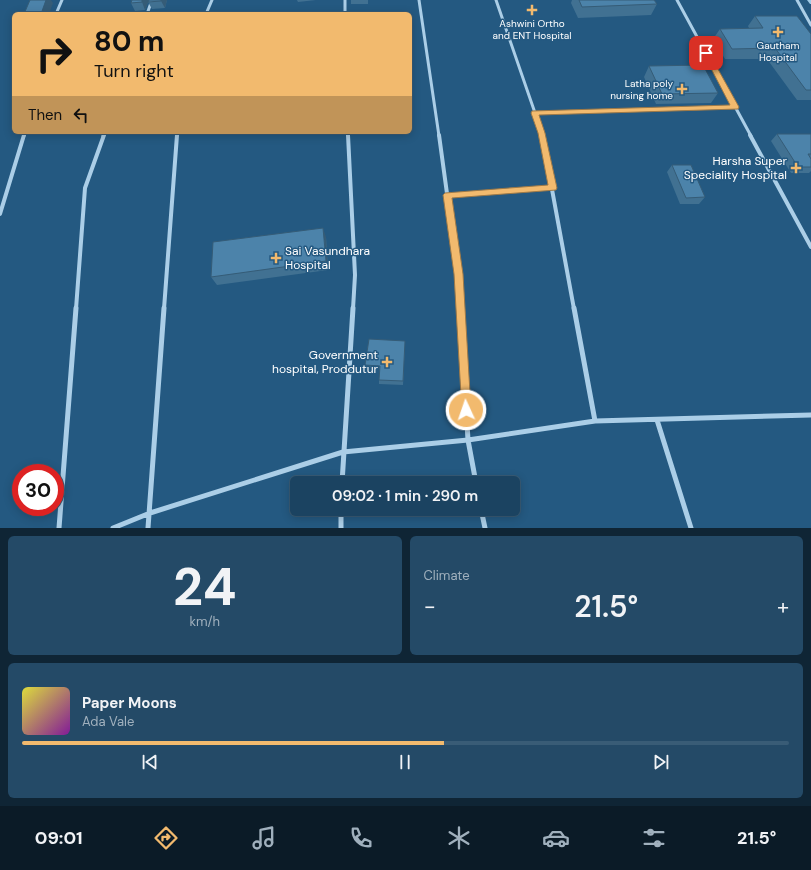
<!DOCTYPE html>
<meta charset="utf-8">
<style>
body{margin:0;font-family:"DM Sans",sans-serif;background:#244a67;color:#f1f3f6;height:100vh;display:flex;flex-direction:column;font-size:15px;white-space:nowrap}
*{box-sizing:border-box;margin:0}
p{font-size:13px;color:#a0b0bd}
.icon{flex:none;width:22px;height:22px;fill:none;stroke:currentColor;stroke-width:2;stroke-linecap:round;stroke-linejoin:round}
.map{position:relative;height:528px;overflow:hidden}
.sheet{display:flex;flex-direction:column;gap:8px;padding:8px;background:#0f2535;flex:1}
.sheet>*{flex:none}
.banner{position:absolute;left:12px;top:12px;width:400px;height:122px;border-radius:6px;box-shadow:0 2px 10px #0003,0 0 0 1px #395c76;background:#f2ba6e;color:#111;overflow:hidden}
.speed{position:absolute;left:12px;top:464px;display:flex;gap:8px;font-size:20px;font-weight:700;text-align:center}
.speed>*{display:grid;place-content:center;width:52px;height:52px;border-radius:50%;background:#1b4361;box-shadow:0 2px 10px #0003,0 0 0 1px #395c76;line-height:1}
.speed .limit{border:6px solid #d22;background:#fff;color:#111}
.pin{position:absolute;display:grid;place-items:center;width:34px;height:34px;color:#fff;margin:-17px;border-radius:8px;box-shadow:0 2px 6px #0006}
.me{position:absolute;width:44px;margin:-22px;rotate:357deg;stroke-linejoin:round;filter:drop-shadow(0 0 3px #0008)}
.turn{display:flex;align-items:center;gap:14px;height:84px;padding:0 16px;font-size:18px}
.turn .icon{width:52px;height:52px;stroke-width:2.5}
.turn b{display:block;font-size:28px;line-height:34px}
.then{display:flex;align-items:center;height:38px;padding:0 16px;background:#0003;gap:8px;font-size:15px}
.big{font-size:30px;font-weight:600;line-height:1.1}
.sheet .widget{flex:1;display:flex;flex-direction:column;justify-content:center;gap:6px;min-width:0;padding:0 14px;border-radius:6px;background:#244a67}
.sheet .dial{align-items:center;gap:0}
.dial b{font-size:52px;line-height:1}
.song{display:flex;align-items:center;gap:12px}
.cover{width:48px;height:48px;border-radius:6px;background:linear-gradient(135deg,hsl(60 70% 55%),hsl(290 70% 35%))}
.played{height:4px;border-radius:2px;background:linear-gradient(90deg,#f2ba6e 55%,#395c76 55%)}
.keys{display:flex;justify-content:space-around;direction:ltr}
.heat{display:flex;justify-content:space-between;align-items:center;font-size:22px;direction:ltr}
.sheet .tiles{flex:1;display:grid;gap:8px;grid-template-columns:1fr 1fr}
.widget:last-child{grid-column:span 2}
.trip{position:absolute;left:290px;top:476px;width:230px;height:40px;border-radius:6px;background:#1b4361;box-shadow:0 2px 10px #0003,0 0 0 1px #395c76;font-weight:600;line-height:40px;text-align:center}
.menu{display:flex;height:64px;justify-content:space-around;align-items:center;background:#0b1b27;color:#a0b0bd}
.menu .icon{width:28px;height:28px}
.menu .selected{color:#f2ba6e}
.menu b{font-size:18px;color:#f1f3f6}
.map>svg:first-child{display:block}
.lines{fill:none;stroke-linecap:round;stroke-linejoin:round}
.stream{fill:#9fcbe8;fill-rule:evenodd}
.minor-far2{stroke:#abcee7;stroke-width:3}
.minor-far1{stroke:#abcee7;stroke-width:4}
.minor{stroke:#abcee7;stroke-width:5}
.wall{fill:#417192}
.shaded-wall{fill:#355c77}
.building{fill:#4c83aa;stroke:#355c77}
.route{fill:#f2ba6e;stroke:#9d7948}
.poi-dot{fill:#f2ba6e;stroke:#245981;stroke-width:1.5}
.labels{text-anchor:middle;stroke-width:3;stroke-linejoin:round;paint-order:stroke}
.far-poi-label{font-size:10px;fill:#fff;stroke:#245981}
.poi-label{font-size:12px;fill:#fff;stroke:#245981;text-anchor:end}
</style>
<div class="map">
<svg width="811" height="528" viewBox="0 0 811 528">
<rect width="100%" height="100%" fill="#245981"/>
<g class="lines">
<path class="stream" d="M807,0H811V4H810Z"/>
<path class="minor-far2" d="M345,0V14
M419,0L439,136
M496,0L543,136
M677,0L751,136
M797,0L811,25
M56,14L62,0
M147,14L152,0
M206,14L212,0
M535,113L735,107
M348,132V136
M24,136L25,132
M103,136L105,132
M177,136V132"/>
<path class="minor-far1" d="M348,135L355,275L353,309
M439,135L458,274L460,309
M542,135L574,309
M750,135L811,247
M447,195L553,188
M0,214L24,135
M76,309L85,188L104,135
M164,309L177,135"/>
<path class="minor" d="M460,308L468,440L476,483
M574,308L595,421
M657,420L691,528
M342,483L353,308
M341,509V528
M481,509L485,528
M59,528L76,308
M113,528L150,513L343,452L468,440L595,421L811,415
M148,528L164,308"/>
</g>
<path class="wall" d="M167,0L165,8L152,9L148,2L145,10L135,11L131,3Z
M297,0H316L298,2Z
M351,0H368V4H351Z
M572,0H654L657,4L651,15L578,18L571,3Z
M755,16L811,34V100H797L767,59H725L713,39L720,29L749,28L748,26Z
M649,66L718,93L711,103L656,104L644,77Z
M777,134H811V171L809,173H791L771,141Z
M672,165L705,197L699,204H680L667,172Z
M326,237L328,270L217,285L211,277Z
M405,341L403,385L379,384V380L380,369L366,368L365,365Z"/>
<path class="shaded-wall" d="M46,0H51L53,3L49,14H41Z
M142,0H149L145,10L142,2Z
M161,0H167L165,8L161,1Z
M323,228L326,237L328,270L326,261Z"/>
<path class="building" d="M30,0H46L41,14H24Z
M132,0H142V2L131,3Z
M149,0H161V1L148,2Z
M579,0H654L657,4L582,7Z
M755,16H797L811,34V90H806L775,48L732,49L720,29L763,28Z
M703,65L718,93L662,94L649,66Z
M777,134H811V154H808L811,159V167H798Z
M672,165H691L705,197L686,198Z
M323,228L326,261L211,277L213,242Z
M369,339L405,341L403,381L379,380L380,366L365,365Z"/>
<path class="route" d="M706,51L709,53L739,107L738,109L539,115L545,133L557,188L556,190L452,198L463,274L471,410L470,413L466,415L462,413L454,274L443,195L445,193L548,185L538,133L531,113L532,111L730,105L703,53Z"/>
<g class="poi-dot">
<path d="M530 4h4v4h4v4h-4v4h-4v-4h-4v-4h4z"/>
<path d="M776 26h4v4h4v4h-4v4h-4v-4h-4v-4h4z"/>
<path d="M680 83h4v4h4v4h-4v4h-4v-4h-4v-4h4z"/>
<path d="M794 162h4v4h4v4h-4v4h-4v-4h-4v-4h4z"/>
<path d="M274 252h4v4h4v4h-4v4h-4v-4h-4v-4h4z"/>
<path d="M385 356h4v4h4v4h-4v4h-4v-4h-4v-4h4z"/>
</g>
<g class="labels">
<g class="far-poi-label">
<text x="532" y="27">Ashwini Ortho<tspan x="532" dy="12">and ENT Hospital</tspan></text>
<text x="778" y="49">Gautham<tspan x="778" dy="12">Hospital</tspan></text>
<text x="673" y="87" text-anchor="end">Latha poly<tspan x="673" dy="12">nursing home</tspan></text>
</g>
<g class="poi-label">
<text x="787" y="165">Harsha Super<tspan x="787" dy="14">Speciality Hospital</tspan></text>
<text x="285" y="255" text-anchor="start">Sai Vasundhara<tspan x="285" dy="14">Hospital</tspan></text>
<text x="378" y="359">Government<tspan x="378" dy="14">hospital, Proddutur</tspan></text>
</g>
</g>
</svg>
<div class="speed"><div class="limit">30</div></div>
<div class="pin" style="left:706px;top:53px;background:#d93025"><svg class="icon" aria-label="arrive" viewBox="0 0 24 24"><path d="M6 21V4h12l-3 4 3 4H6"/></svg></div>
<svg class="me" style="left:466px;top:410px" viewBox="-20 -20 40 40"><circle r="17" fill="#f2ba6e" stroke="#fff" stroke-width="3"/><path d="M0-11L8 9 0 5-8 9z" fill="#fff"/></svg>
<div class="trip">09:02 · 1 min · 290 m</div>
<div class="banner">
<div class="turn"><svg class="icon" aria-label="right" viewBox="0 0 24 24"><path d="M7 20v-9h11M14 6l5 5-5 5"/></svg><div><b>80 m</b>Turn right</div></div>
<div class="then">Then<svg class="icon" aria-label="left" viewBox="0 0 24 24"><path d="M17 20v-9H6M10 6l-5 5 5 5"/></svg></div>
</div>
</div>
<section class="sheet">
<div class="tiles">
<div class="widget dial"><b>24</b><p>km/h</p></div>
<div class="widget"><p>Climate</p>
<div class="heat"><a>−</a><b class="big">21.5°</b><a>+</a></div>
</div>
<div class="widget">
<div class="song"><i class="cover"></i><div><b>Paper Moons</b><p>Ada Vale</p></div></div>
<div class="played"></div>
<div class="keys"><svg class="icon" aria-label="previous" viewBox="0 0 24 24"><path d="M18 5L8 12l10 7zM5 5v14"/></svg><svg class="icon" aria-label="pause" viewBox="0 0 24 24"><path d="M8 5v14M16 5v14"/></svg><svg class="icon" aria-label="next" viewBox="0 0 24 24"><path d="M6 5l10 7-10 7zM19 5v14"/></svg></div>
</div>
</div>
</section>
<nav class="menu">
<b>09:01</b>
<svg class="icon selected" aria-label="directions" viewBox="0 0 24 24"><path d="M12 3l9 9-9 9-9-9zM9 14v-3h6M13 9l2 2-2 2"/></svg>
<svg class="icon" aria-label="music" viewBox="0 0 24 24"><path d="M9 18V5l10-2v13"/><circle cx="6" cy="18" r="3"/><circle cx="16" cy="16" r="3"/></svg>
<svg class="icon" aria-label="phone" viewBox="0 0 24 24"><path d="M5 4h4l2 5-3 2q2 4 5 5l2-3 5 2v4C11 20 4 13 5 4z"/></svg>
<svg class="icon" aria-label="climate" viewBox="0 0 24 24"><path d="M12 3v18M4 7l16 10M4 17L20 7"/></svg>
<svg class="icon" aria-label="car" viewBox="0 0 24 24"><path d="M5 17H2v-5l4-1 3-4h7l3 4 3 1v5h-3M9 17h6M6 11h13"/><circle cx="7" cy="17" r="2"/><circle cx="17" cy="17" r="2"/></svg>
<svg class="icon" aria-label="filters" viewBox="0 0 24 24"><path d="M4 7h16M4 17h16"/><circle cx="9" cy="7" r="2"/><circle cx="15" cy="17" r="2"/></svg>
<b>21.5°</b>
</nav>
